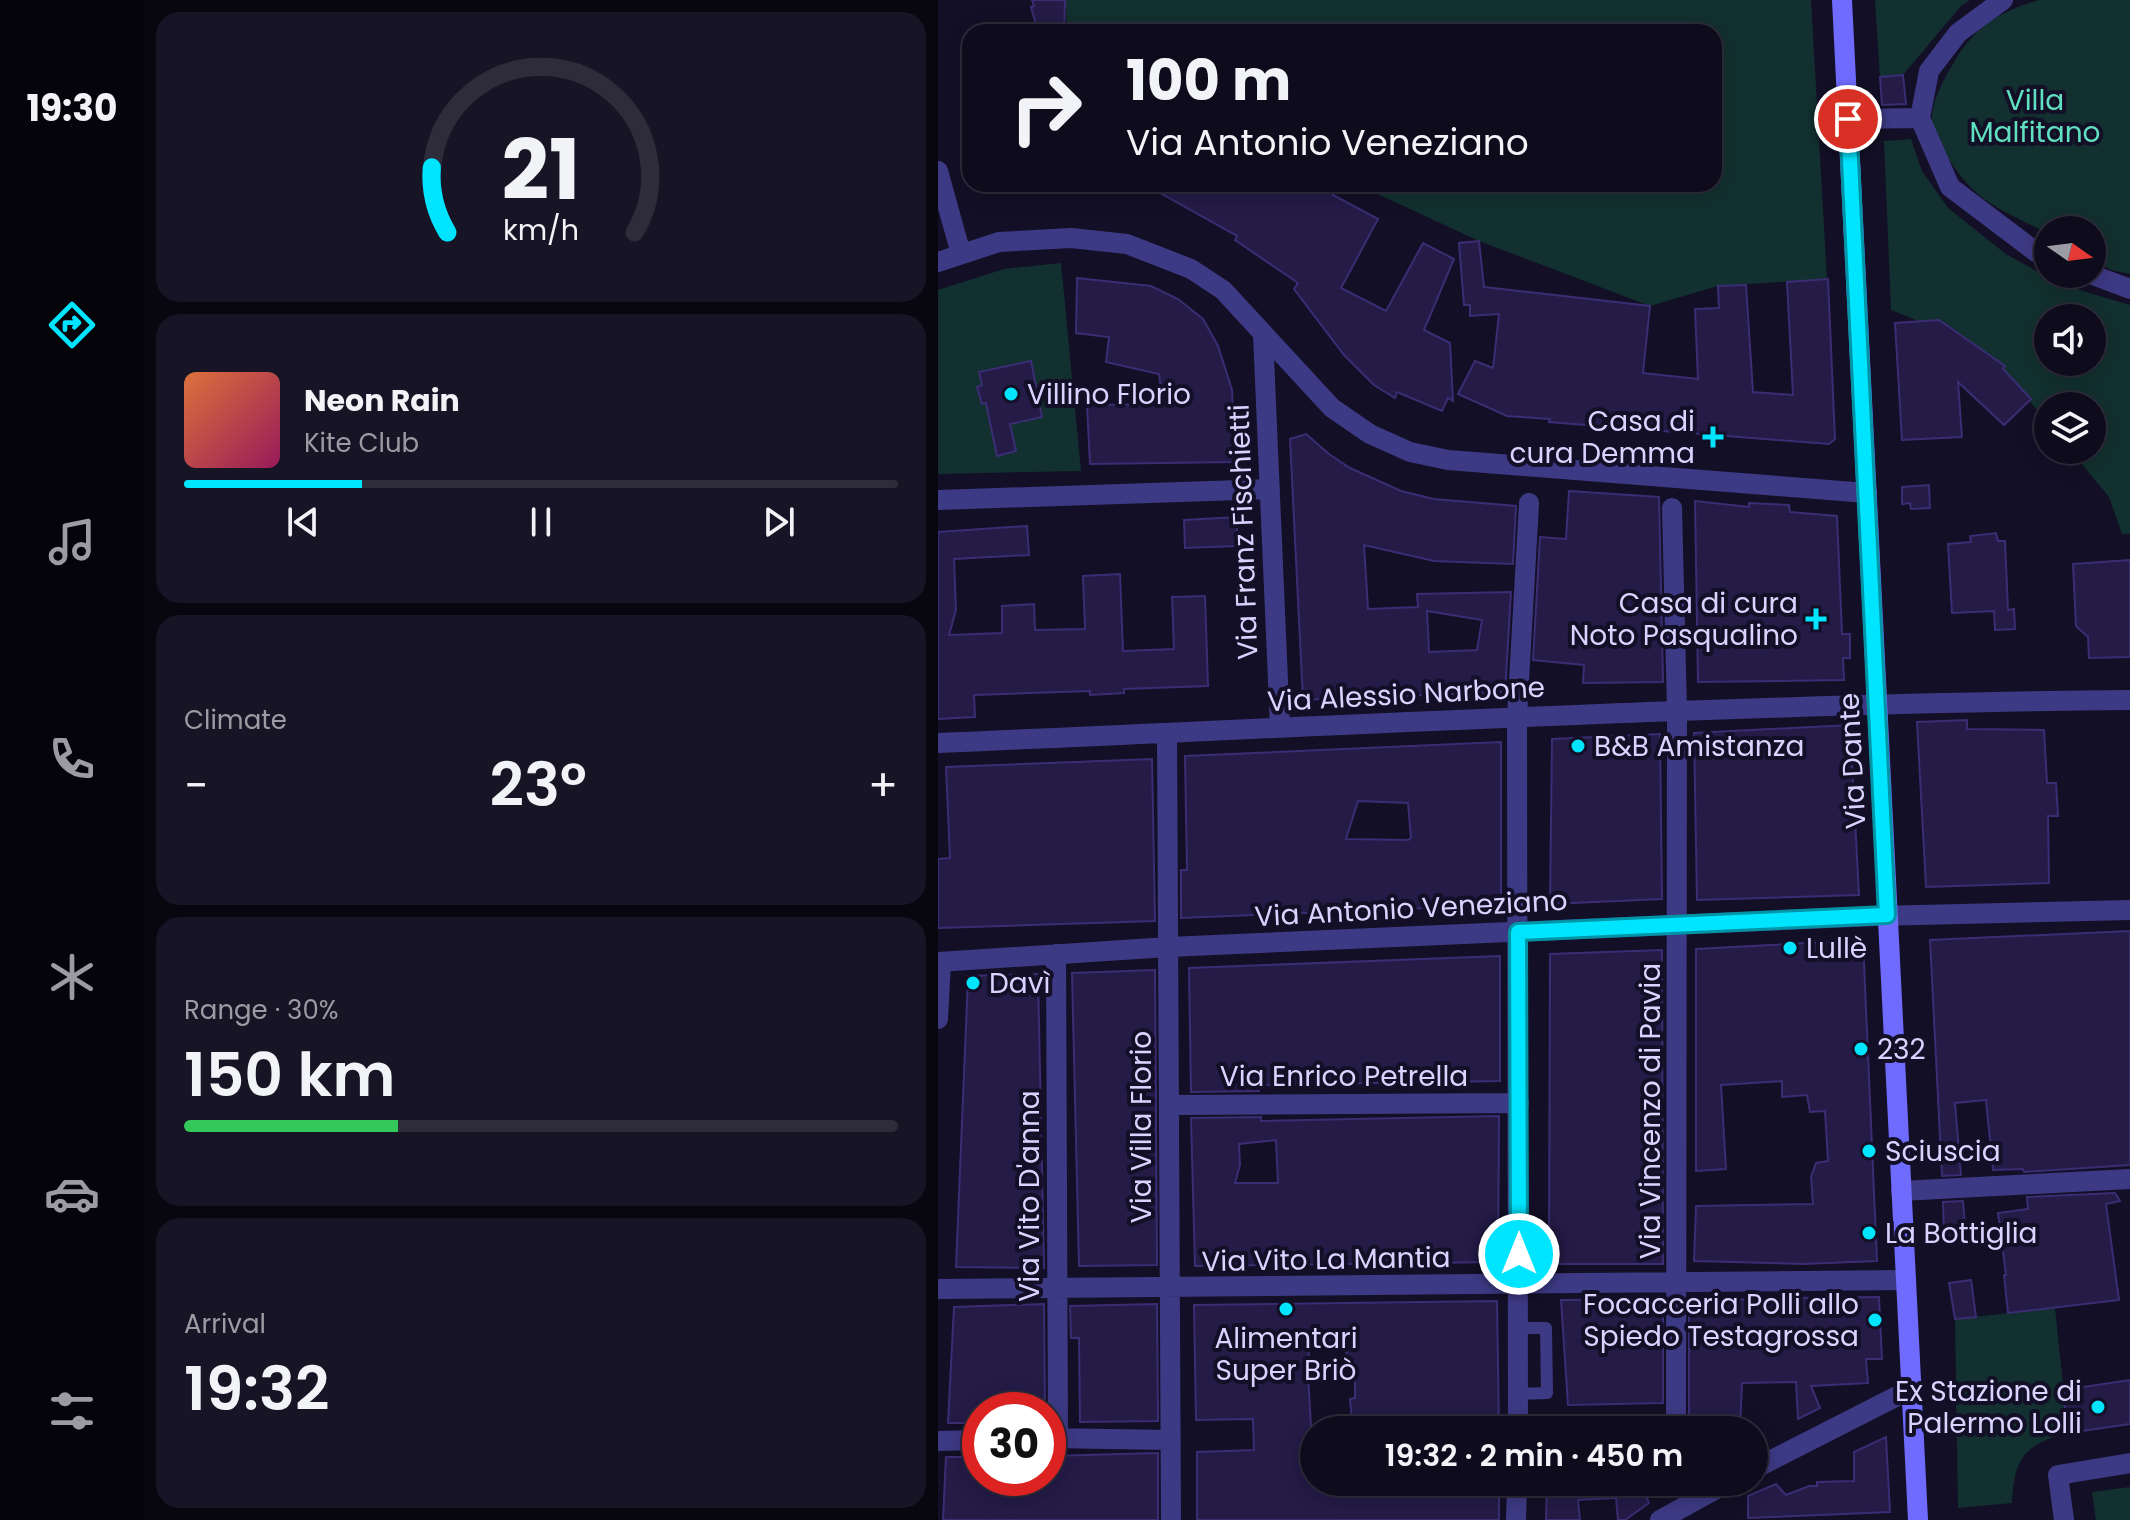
<!DOCTYPE html>
<meta charset="utf-8">
<style>
body{margin:0;font-family:Poppins,sans-serif;background:#171425;color:#f1f3f6;height:100vh;display:flex;flex-direction:column;font-size:30px;white-space:nowrap}
*{box-sizing:border-box;margin:0}
p{font-size:26px;color:#9b9ba3}
.icon{flex:none;width:44px;height:44px;fill:none;stroke:currentColor;stroke-width:2;stroke-linecap:round;stroke-linejoin:round}
.map{position:relative;flex:1;overflow:hidden}
.drawer{display:flex;flex-direction:column;gap:12px;padding:12px;background:#08060f;width:794px}
.drawer>*{flex:none}
.guide{position:absolute;left:24px;top:24px;width:760px;height:168px;border-radius:24px;box-shadow:0 4px 20px #0003,0 0 0 2px #2e2b3b;background:#0e0b1c;color:#f1f3f6;overflow:hidden}
.needle{width:52px;rotate:104deg}
.fabs{position:absolute;left:1096px;top:216px;display:grid;gap:16px}
.fabs a{display:grid;place-items:center;width:72px;height:72px;border-radius:50%;background:#0e0b1c;box-shadow:0 4px 20px #0003,0 0 0 2px #2e2b3b;font-size:40px}
.speed{position:absolute;left:24px;top:1392px;display:flex;gap:16px;font-size:40px;font-weight:700;text-align:center}
.speed>*{display:grid;place-content:center;width:104px;height:104px;border-radius:50%;background:#0e0b1c;box-shadow:0 4px 20px #0003,0 0 0 2px #2e2b3b;line-height:1}
.speed .limit{border:12px solid #d22;background:#fff;color:#111}
.pin{position:absolute;display:grid;place-items:center;width:68px;height:68px;color:#fff;margin:-34px;border:4px solid #fff;border-radius:50%;box-shadow:0 2px 8px #0007}
.me{position:absolute;width:88px;margin:-44px;rotate:0deg;stroke-linejoin:round;filter:drop-shadow(0 0 6px #0008)}
.turn{display:flex;align-items:center;gap:28px;height:168px;padding:0 32px;font-size:36px}
.turn .icon{width:104px;height:104px;stroke-width:2.5}
.turn b{display:block;font-size:56px;line-height:68px}
.big{font-size:60px;font-weight:600;line-height:1.1}
.drawer .widget{flex:1;display:flex;flex-direction:column;justify-content:center;gap:12px;min-width:0;padding:0 28px;border-radius:24px;background:#171425}
.drawer .dial{align-items:center;gap:0}
.dial svg{height:208px;overflow:visible;fill:none;stroke:#2e2b3b;stroke-width:7;stroke-linecap:round;text-anchor:middle}
.dial text{fill:#f1f3f6;stroke:none}
.song{display:flex;align-items:center;gap:24px}
.cover{width:96px;height:96px;border-radius:12px;background:linear-gradient(135deg,hsl(20 70% 55%),hsl(330 70% 35%))}
.played{height:8px;border-radius:4px;background:linear-gradient(90deg,#00e5ff 25%,#2e2b3b 25%)}
.keys{display:flex;justify-content:space-around;direction:ltr}
.heat{display:flex;justify-content:space-between;align-items:center;font-size:44px;direction:ltr}
.charge{height:12px;border-radius:6px;background:linear-gradient(90deg,#34c759 30%,#2e2b3b 0)}
.trip{position:absolute;left:362px;top:1416px;width:468px;height:80px;border-radius:40px;background:#0e0b1c;box-shadow:0 4px 20px #0003,0 0 0 2px #2e2b3b;font-weight:600;line-height:80px;text-align:center}
main{display:flex;flex:1;min-height:0}
.tab-bar{display:flex;flex-direction:column;width:144px;justify-content:space-around;align-items:center;background:#06040b;color:#9b9ba3}
.tab-bar .icon{width:56px;height:56px}
.tab-bar .active{color:#00e5ff}
.tab-bar b{font-size:36px;color:#f1f3f6}
.map>svg:first-child{display:block}
.green{fill:#12302f;fill-rule:evenodd}
.building{fill:#241b47;stroke:#3b2d73;stroke-width:2;fill-rule:evenodd}
.lines{fill:none;stroke-linecap:round;stroke-linejoin:round}
.lane{stroke:#3d3a85;stroke-width:12}
.street{stroke:#3d3a85;stroke-width:20}
.secondary{stroke:#6f6bff;stroke-width:20}
.route-casing{stroke:#0095a6;stroke-width:20}
.route{stroke:#00e5ff;stroke-width:14}
.poi-dot{fill:#00e5ff;stroke:#130f26;stroke-width:3}
.labels{text-anchor:middle;stroke-width:8;stroke-linejoin:round;paint-order:stroke}
.park-label{font-size:28px;fill:#5fe0c0;stroke:#130f26}
.poi-label{font-size:28px;fill:#d9d4ff;stroke:#130f26;text-anchor:start}
.street-label{font-size:28px;fill:#d9d4ff;stroke:#130f26}
</style>
<main>
<nav class="tab-bar">
<b>19:30</b>
<svg class="icon active" aria-label="directions" viewBox="0 0 24 24"><path d="M12 3l9 9-9 9-9-9zM9 14v-3h6M13 9l2 2-2 2"/></svg>
<svg class="icon" aria-label="music" viewBox="0 0 24 24"><path d="M9 18V5l10-2v13"/><circle cx="6" cy="18" r="3"/><circle cx="16" cy="16" r="3"/></svg>
<svg class="icon" aria-label="phone" viewBox="0 0 24 24"><path d="M5 4h4l2 5-3 2q2 4 5 5l2-3 5 2v4C11 20 4 13 5 4z"/></svg>
<svg class="icon" aria-label="climate" viewBox="0 0 24 24"><path d="M12 3v18M4 7l16 10M4 17L20 7"/></svg>
<svg class="icon" aria-label="car" viewBox="0 0 24 24"><path d="M5 17H2v-5l4-1 3-4h7l3 4 3 1v5h-3M9 17h6M6 11h13"/><circle cx="7" cy="17" r="2"/><circle cx="17" cy="17" r="2"/></svg>
<svg class="icon" aria-label="filters" viewBox="0 0 24 24"><path d="M4 7h16M4 17h16"/><circle cx="9" cy="7" r="2"/><circle cx="15" cy="17" r="2"/></svg>
</nav>
<section class="drawer">
<div class="widget dial"><svg viewBox="0 0 100 80">
<path d="M14 69A42 42 0 1 1 86 69"/>
<path d="M14 69A42 42 0 0 1 8 44" stroke="#00e5ff"/>
<text x="50" y="56" font-size="32" font-weight="700">21</text>
<text x="50" y="72" font-size="11">km/h</text>
</svg></div>
<div class="widget">
<div class="song"><i class="cover"></i><div><b>Neon Rain</b><p>Kite Club</p></div></div>
<div class="played"></div>
<div class="keys"><svg class="icon" aria-label="previous" viewBox="0 0 24 24"><path d="M18 5L8 12l10 7zM5 5v14"/></svg><svg class="icon" aria-label="pause" viewBox="0 0 24 24"><path d="M8 5v14M16 5v14"/></svg><svg class="icon" aria-label="next" viewBox="0 0 24 24"><path d="M6 5l10 7-10 7zM19 5v14"/></svg></div>
</div>
<div class="widget"><p>Climate</p>
<div class="heat"><a>−</a><b class="big">23°</b><a>+</a></div>
</div>
<div class="widget"><p>Range · 30%</p><b class="big">150 km</b><div class="charge"></div></div>
<div class="widget"><p>Arrival</p><b class="big">19:32</b></div>
</section>
<div class="map">
<svg width="1192" height="1520" viewBox="0 0 1192 1520">
<rect width="100%" height="100%" fill="#130f26"/>
<path class="green" d="M127,0H873L889,279L780,286L712,306L541,241L418,184H776V32H129Z
M937,0H1032L1023,6L965,75L942,77Z
M1101,0H1192V274L1173,270L1154,259V230H1110V234C1089,222 1058,210 1040,194C1023,180 992,138 994,116C995,99 1006,79 1015,64C1036,27 1060,12 1101,0Z
M973,139L984,171L1010,208L1068,254L1122,284L1192,305V534H1184L1171,497L1132,450H1154V406H1110V423L1064,369L1015,335L953,310L946,141ZM1110,318H1154V362H1110Z
M123,263L143,471L0,474V290L66,269Z
M1117,1308L1130,1433C1086,1444 1076,1459 1074,1503L1020,1508L1017,1319Z
M1192,1487V1520H1158L1154,1492Z"/>
<path class="building" d="M94,0H127L126,32H100L93,7L96,6Z
M965,75L968,104L944,105L942,77Z
M206,184H400L395,195L440,219L403,288L448,311L485,243L516,259L486,330L512,343L515,401L510,398L504,411L459,392L457,398L436,385L406,355L356,289L360,283L297,240L299,236Z
M541,241L546,287L712,306L705,373L760,379L757,309L781,308L780,286L808,285L815,392L855,395L849,282L890,279L897,439L891,444L611,422L612,419L569,416L520,394L537,361L555,368L561,314L532,316V305H526L521,243Z
M139,278L213,286L240,299L265,319L280,346L294,390L297,462L152,464L149,405L225,404L221,374L168,362L171,337L138,333Z
M1001,320L1067,366L1065,369L1093,399L1066,425L1020,382L1024,437L964,440L957,323Z
M93,361L104,417L72,424L78,451L59,456L48,403L44,404L39,387L44,385L41,372Z
M368,434L391,454L412,468L463,491L496,499L578,506L575,564L496,561L426,545L430,609L480,607L479,594L573,592L567,692L365,700L352,439ZM489,611L544,620L539,650L491,652Z
M991,485L992,508L973,509L972,503L964,504V487Z
M631,491L721,497L725,682L645,683L646,665L595,660L602,537L628,539Z
M757,501L811,507V503L851,505L852,512L899,516L904,634H912V658H905L906,680L760,682Z
M299,517V546L247,548L246,520Z
M89,526L91,555L16,559L18,610L11,635L64,633V606L96,604L97,630L147,629L145,576L182,574L185,651L236,649L234,597L267,596L270,686L186,689V693L152,695V691L36,695L37,717L0,719V532Z
M1058,533L1060,541H1067L1070,610L1076,609L1077,629L1057,630L1056,611L1014,613L1010,544L1033,542L1032,536Z
M1192,560V657L1151,658L1150,637L1138,626L1135,564Z
M1029,720V729L1106,730L1109,783H1118L1120,816H1110L1111,883L988,887L979,722Z
M912,725L921,895L759,900L756,733Z
M722,734L724,899L612,904L614,739Z
M563,742V905L243,918V870H249L247,756ZM420,801L470,803L473,838L470,840L408,839Z
M214,759L217,921L0,928V859L12,858L8,767Z
M1192,931V1165L1086,1172L1085,1169L1055,1170L1048,1100L1017,1103L1023,1175L1004,1176L992,940Z
M925,940L939,1261L865,1264L756,1261L758,1206L875,1204L873,1177L878,1163L890,1161L887,1111L872,1112L869,1095L844,1097V1081L783,1085L788,1169L758,1171V949Z
M724,950L725,1264H611L612,954Z
M562,956V1081L320,1085L321,1091L253,1092L251,968Z
M217,970L219,1265L141,1266L134,973Z
M100,974L106,1268L18,1267L30,976Z
M561,1116L560,1262L257,1266L253,1118L323,1117V1121ZM338,1140L340,1183H297L302,1165L301,1144Z
M1177,1193L1182,1201L1168,1204L1181,1300L1070,1313L1066,1275H1068L1060,1213L1090,1209L1089,1197Z
M1025,1201L1028,1238L1006,1240L1005,1202Z
M1033,1280L1038,1317L1017,1319L1011,1283Z
M941,1297L944,1359H928L930,1383L873,1386L882,1408L860,1419L858,1382L804,1383L802,1430H751V1299L856,1300V1298Z
M725,1299V1403L630,1405L623,1300Z
M559,1301L561,1430H415L412,1399L417,1398V1363L409,1362L408,1347L371,1348L370,1373L376,1482H561V1520H259V1452L316,1450L315,1419L258,1420L256,1305Z
M106,1304L107,1410H42V1423H10L16,1307Z
M219,1304L220,1421L142,1422L141,1338H133L132,1306Z
M1192,1380V1424L1130,1433L1125,1390Z
M948,1437L952,1512L810,1518V1496L838,1484L848,1495L871,1486H879V1482L916,1481V1452Z
M220,1453V1520H5L8,1457H42V1478H110V1456Z
M609,1482H728L708,1496L711,1503L687,1520H680L678,1498L640,1500L642,1520H608Z"/>
<g class="lines">
<path class="lane" d="M580,1394L609,1393L608,1328H581"/>
<path class="street" d="M1065,0L1020,33L991,71L982,118L1012,187L1098,252L1110,257
M910,119L982,118
M0,171L23,254
M0,262L61,242L133,238L189,244L253,269L285,290L394,408L432,434L472,452L510,460L929,493
M1152,274L1192,289
M325,334L342,727
M0,500L332,489
M734,508L739,710L738,1430
M229,734L233,1520
M0,743C397,726 794,704 1192,700
M118,954L120,1438
M0,962L230,947L938,916L1192,910
M0,1019L3,962
M231,1105L581,1103
M963,1191L1192,1179
M0,1289L968,1280
M580,1430L579,717L591,503
M689,1430L738,1429
M110,1438L233,1440
M0,1441L42,1440
M816,1469L973,1389
M578,1520L579,1482
M722,1520L791,1482
M1126,1520L1120,1475L1192,1463"/>
<path class="secondary" d="M904,0L980,1520"/>
</g>
<g class="lines">
<defs>
<path id="route" d="M581,1254L580,932L949,915L910,119"/>
</defs>
<use href="#route" class="route-casing"/>
<use href="#route" class="route"/>
</g>
<g class="poi-dot">
<circle cx="73" cy="394" r="8"/>
<path d="M771 425h8v8h8v8h-8v8h-8v-8h-8v-8h8z"/>
<path d="M874 607h8v8h8v8h-8v8h-8v-8h-8v-8h8z"/>
<circle cx="640" cy="746" r="8"/>
<circle cx="852" cy="948" r="8"/>
<circle cx="35" cy="983" r="8"/>
<circle cx="923" cy="1049" r="8"/>
<circle cx="931" cy="1151" r="8"/>
<circle cx="931" cy="1233" r="8"/>
<circle cx="348" cy="1309" r="8"/>
<circle cx="937" cy="1320" r="8"/>
<circle cx="1160" cy="1407" r="8"/>
</g>
<g class="labels">
<g class="park-label">
<text x="1097" y="110">Villa<tspan x="1097" dy="32">Malfitano</tspan></text>
</g>
<g class="poi-label">
<text x="89" y="404">Villino Florio</text>
<text x="757" y="431" text-anchor="end">Casa di<tspan x="757" dy="32">cura Demma</tspan></text>
<text x="860" y="613" text-anchor="end">Casa di cura<tspan x="860" dy="32">Noto Pasqualino</tspan></text>
<text x="656" y="756">B&amp;B Amistanza</text>
<text x="868" y="958">Lullè</text>
<text x="51" y="993">Davì</text>
<text x="939" y="1059">232</text>
<text x="947" y="1161">Sciuscia</text>
<text x="947" y="1243">La Bottiglia</text>
<text x="921" y="1314" text-anchor="end">Focacceria Polli allo<tspan x="921" dy="32">Spiedo Testagrossa</tspan></text>
<text x="348" y="1348" text-anchor="middle">Alimentari<tspan x="348" dy="32">Super Briò</tspan></text>
<text x="1144" y="1401" text-anchor="end">Ex Stazione di<tspan x="1144" dy="32">Palermo Lolli</tspan></text>
</g>
<g class="street-label">
<text transform="translate(305 532) rotate(-92)" y="10">Via Franz Fischietti</text>
<text transform="translate(468 694) rotate(-3)" y="10">Via Alessio Narbone</text>
<text transform="translate(914 761) rotate(-93)" y="10">Via Dante</text>
<text transform="translate(473 908) rotate(-3)" y="10">Via Antonio Veneziano</text>
<text x="406" y="1086">Via Enrico Petrella</text>
<text transform="translate(712 1111) rotate(-90)" y="10">Via Vincenzo di Pavia</text>
<text transform="translate(203 1127) rotate(-90)" y="10">Via Villa Florio</text>
<text transform="translate(91 1196) rotate(-90)" y="10">Via Vito D'anna</text>
<text transform="translate(388 1259) rotate(-1)" y="10">Via Vito La Mantia</text>
</g>
</g>
</svg>
<div class="fabs">
<a><svg class="needle" viewBox="-14 -14 28 28"><path d="M0-13l5 13h-10z" fill="#e53935"/><path d="M0 13l5-13h-10z" fill="#9b9ba3"/></svg></a>
<a><svg class="icon" aria-label="sound" viewBox="0 0 24 24"><path d="M4 9h4l5-4v14l-5-4H4zM17 9q2 3 0 6"/></svg></a>
<a><svg class="icon" aria-label="layers" viewBox="0 0 24 24"><path d="M12 4l9 5-9 5-9-5zM3 14l9 5 9-5"/></svg></a>
</div>
<div class="speed"><div class="limit">30</div></div>
<div class="pin" style="left:910px;top:119px;background:#d93025"><svg class="icon" aria-label="arrive" viewBox="0 0 24 24"><path d="M6 21V4h12l-3 4 3 4H6"/></svg></div>
<svg class="me" style="left:581px;top:1254px" viewBox="-20 -20 40 40"><circle r="17" fill="#00e5ff" stroke="#fff" stroke-width="3"/><path d="M0-11L8 9 0 5-8 9z" fill="#fff"/></svg>
<div class="trip">19:32 · 2 min · 450 m</div>
<div class="guide">
<div class="turn"><svg class="icon" aria-label="right" viewBox="0 0 24 24"><path d="M7 20v-9h11M14 6l5 5-5 5"/></svg><div><b>100 m</b>Via Antonio Veneziano</div></div>
</div>
</div>
</main>
